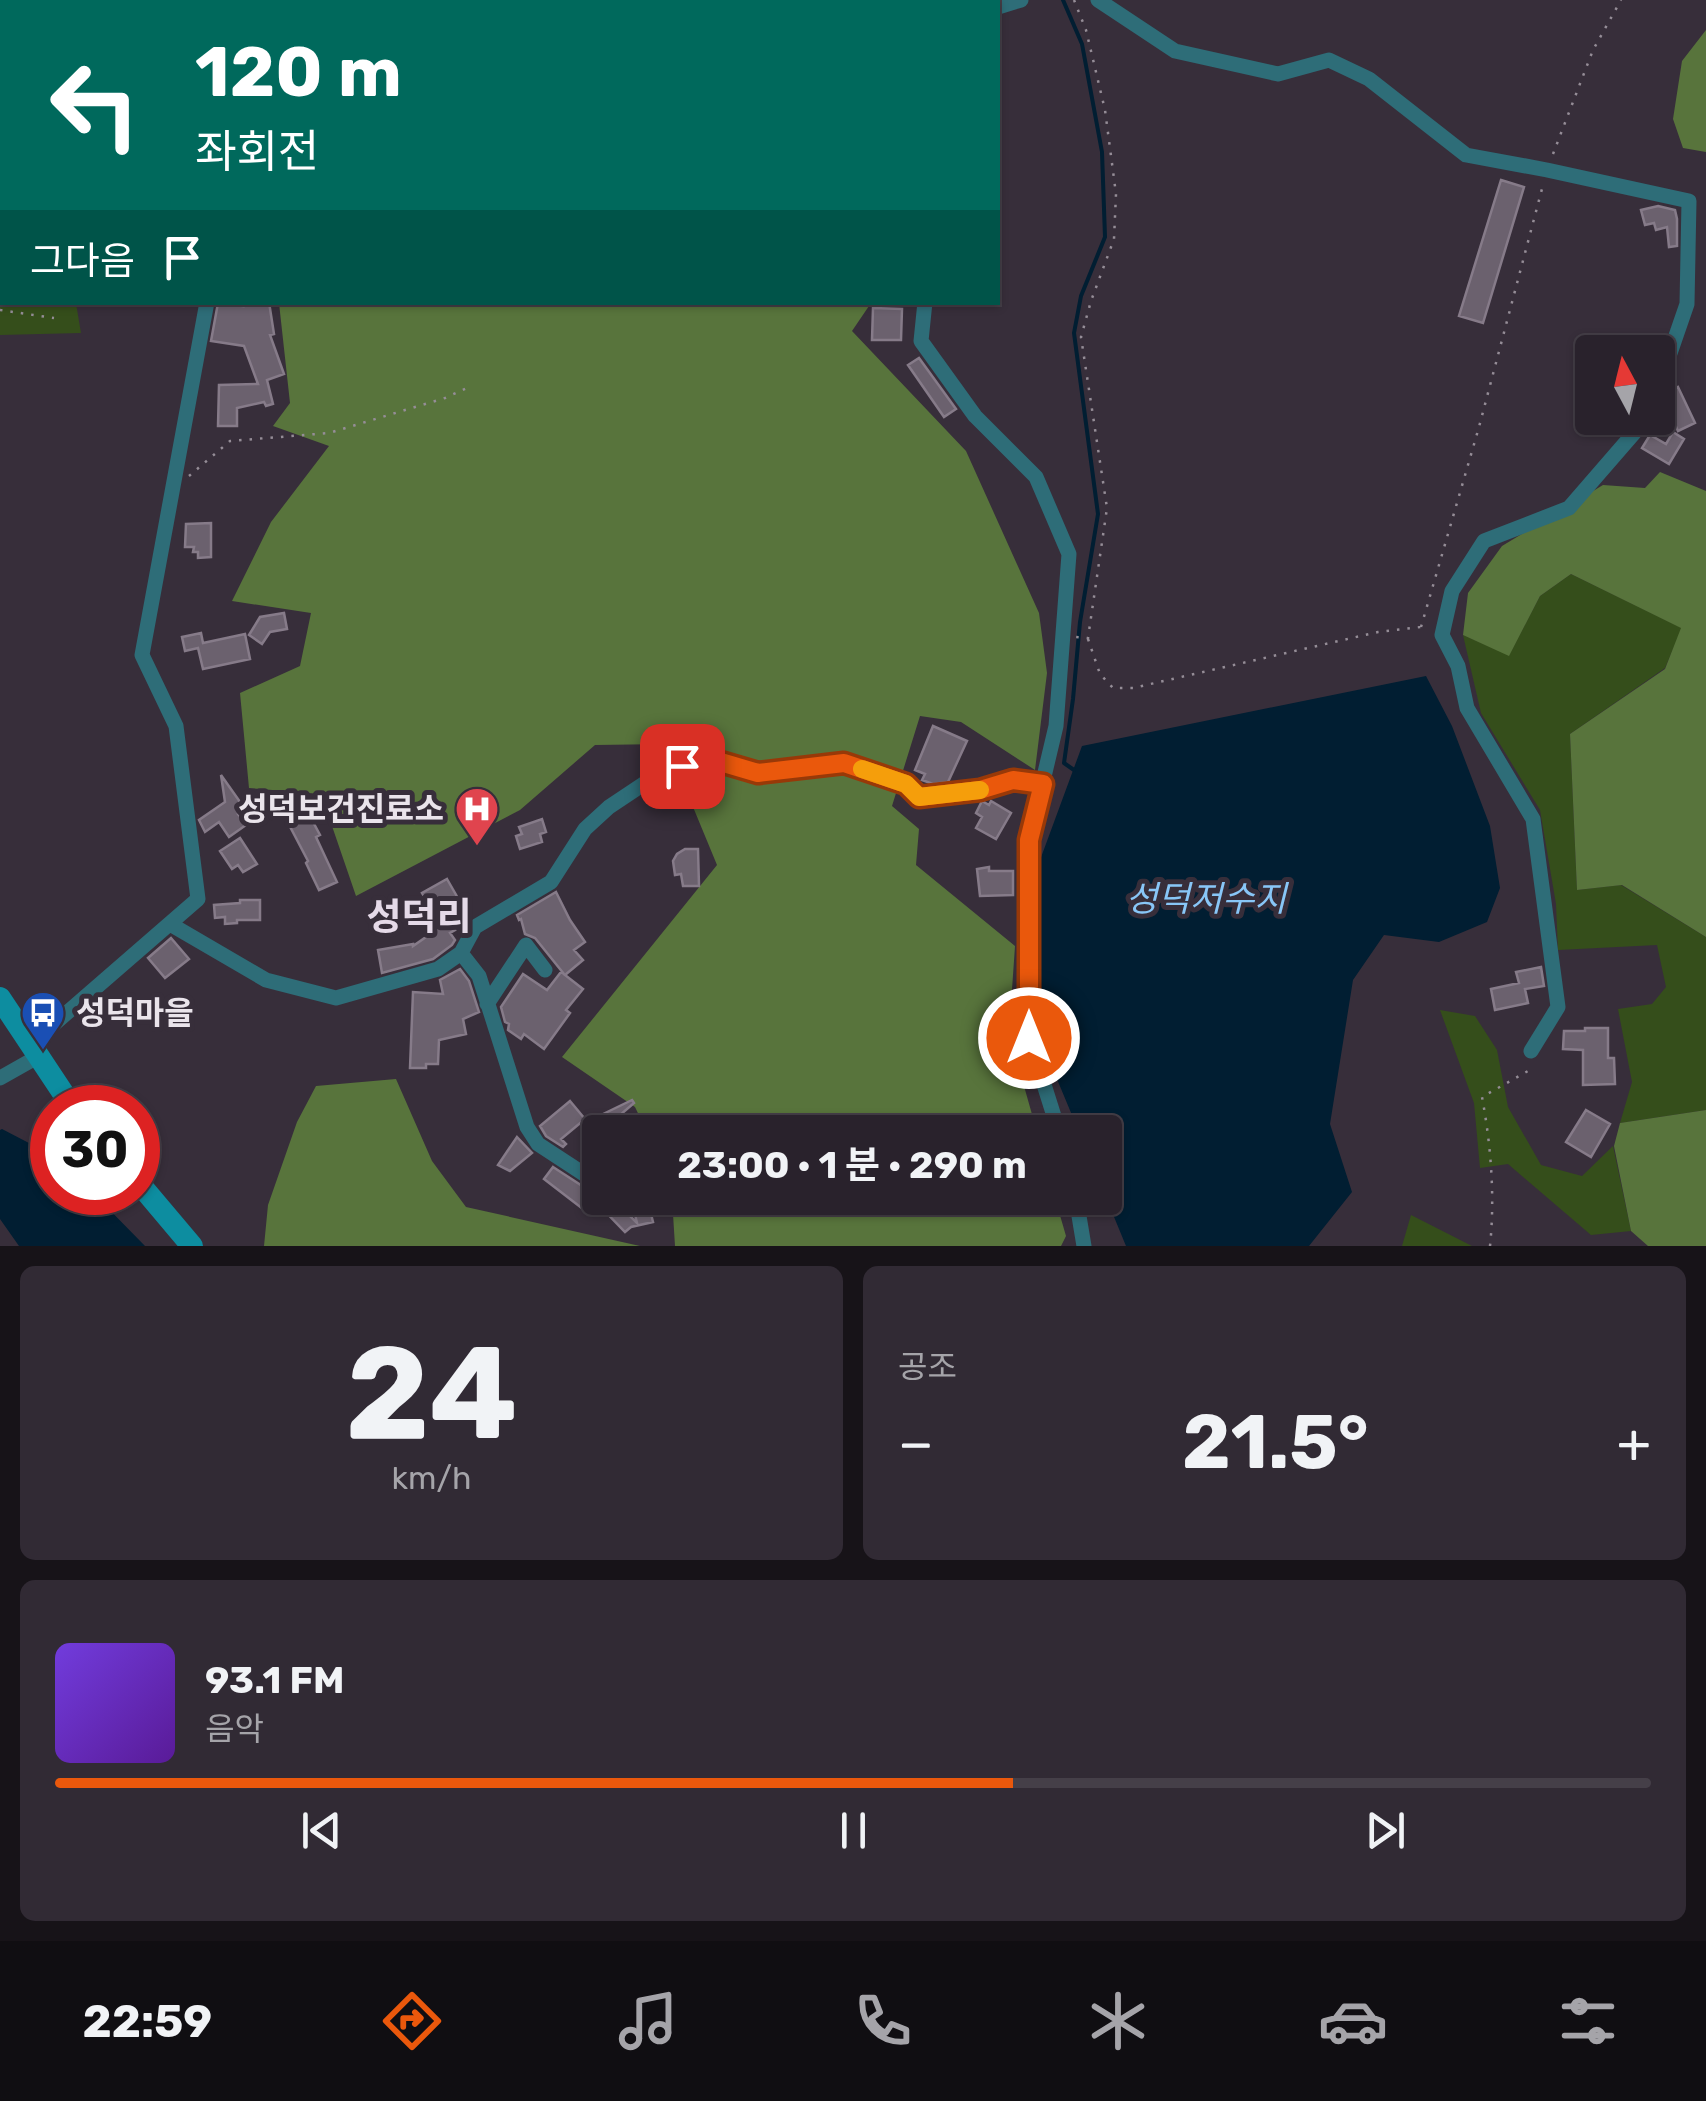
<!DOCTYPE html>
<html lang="ko">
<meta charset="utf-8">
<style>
body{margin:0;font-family:Rubik,"Noto Sans KR",sans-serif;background:#312a34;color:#f1f3f6;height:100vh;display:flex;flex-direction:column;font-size:38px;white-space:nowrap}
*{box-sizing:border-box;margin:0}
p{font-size:32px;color:#a5a4a9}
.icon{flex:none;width:55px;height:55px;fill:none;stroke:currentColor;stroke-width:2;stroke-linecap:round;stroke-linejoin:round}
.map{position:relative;height:1246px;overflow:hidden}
.details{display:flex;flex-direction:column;gap:20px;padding:20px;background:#171318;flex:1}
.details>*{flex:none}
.banner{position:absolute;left:0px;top:0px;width:1000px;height:305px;box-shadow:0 2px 8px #0004,0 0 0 2px #453f48;background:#00695c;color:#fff;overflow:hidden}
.needle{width:65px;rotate:353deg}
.controls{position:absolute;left:1575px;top:335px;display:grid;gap:20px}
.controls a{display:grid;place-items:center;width:100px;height:100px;border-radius:10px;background:#29222c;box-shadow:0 2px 8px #0004,0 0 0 2px #453f48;font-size:50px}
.speed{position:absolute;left:30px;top:1085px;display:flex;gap:20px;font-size:50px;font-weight:700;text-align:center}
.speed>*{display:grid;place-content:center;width:130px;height:130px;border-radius:50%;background:#29222c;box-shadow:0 2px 8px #0004,0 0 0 2px #453f48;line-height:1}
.speed .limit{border:15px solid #d22;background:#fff;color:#111}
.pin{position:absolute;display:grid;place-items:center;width:85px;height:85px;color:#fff;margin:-42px;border-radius:20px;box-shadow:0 5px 15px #0006}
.me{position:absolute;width:110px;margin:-55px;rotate:0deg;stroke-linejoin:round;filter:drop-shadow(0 0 8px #0008)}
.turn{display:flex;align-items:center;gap:35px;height:210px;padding:0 30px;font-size:45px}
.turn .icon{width:130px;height:130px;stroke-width:2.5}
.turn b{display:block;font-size:70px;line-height:85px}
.then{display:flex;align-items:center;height:95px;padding:0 30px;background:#0003;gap:20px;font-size:38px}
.big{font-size:75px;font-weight:700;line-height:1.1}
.details .tile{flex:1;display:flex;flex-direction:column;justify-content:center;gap:15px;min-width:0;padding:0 35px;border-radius:15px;background:#312a34}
.details .dial{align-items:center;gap:0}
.dial b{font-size:130px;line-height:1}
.song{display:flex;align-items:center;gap:30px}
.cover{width:120px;height:120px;border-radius:15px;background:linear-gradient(135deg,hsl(260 70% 55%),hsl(270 70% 35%))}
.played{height:10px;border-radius:5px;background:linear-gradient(90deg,#ea580c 60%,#453f48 60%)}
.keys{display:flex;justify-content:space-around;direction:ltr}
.heat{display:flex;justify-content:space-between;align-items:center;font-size:55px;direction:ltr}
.details .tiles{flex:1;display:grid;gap:20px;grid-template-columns:1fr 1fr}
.tile:last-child{grid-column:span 2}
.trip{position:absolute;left:582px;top:1115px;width:540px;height:100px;border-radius:10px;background:#29222c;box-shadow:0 2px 8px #0004,0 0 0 2px #453f48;font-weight:700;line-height:100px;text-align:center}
.dock{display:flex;height:160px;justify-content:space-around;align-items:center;background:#100e12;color:#a5a4a9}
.dock .icon{width:70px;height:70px}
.dock .on{color:#ea580c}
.dock b{font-size:45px;color:#f1f3f6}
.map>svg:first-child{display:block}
.green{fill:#354e1b}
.forest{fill:#58743c}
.water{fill:#011e32}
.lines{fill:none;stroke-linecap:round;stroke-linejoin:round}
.stream{stroke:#011e32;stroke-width:4}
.building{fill:#6b616e;stroke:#867b89;stroke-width:2.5}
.path{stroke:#958d97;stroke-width:2.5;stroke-dasharray:2.5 8;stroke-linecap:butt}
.street{stroke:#2e6d78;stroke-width:15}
.secondary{stroke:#0d8da0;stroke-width:22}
.route-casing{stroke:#983908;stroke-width:25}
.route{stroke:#ea580c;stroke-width:18}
.slow{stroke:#f59e0b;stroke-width:18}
.labels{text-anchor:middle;stroke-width:10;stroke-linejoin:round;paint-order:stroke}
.poi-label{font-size:32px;font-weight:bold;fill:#eae4eb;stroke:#372e3a;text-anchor:end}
.water-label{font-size:35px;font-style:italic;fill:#88c6f7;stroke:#372e3a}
.quarter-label{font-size:38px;font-weight:bold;fill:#e5dae8;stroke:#372e3a}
</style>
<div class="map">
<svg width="1706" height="1246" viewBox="0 0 1706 1246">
<rect width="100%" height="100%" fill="#372e3a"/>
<path class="green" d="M2,263V302L76,303L81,333L0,335V265Z
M1571,574L1682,628L1665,668L1570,734L1577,890L1621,885L1706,937V1110L1620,1123L1632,1082L1618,1009L1652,1004L1666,987L1657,945L1558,950L1556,904L1540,810L1481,713L1463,635L1509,655L1540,596Z
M1440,1010L1475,1016L1497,1050L1508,1107L1541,1165L1582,1176L1613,1146L1631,1231L1591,1235L1508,1164L1480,1168L1474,1103Z
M1411,1215L1472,1246H1402Z"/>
<path class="forest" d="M0,0H397L398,1L2,2V263L0,265Z
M1706,30V152L1683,148L1673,119L1682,61Z
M279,303H871L852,331L966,451L1039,613L1047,673L1035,770L961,722L920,716L892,806L919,829L916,865L1015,946L1009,1033L1037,1132H647L635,1107L562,1057L717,865L667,744L595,745L520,810L356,896L321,794L249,788L240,693L300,666L311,613L232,601L271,522L329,446L273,426L290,403Z
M1660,472L1706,491V937L1622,885L1577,890L1570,734L1665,669L1681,628L1571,574L1540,596L1509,656L1463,635L1468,593L1502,546L1603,485L1645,488Z
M396,1079L432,1161L466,1207L640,1246H264L268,1205L297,1122L316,1086Z
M1706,1110V1246H1648L1631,1231L1614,1146L1620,1123Z
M672,1198H1055L1066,1236L1061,1246H675Z"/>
<path class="water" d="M1426,676L1452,726L1490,826L1500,888L1487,922L1439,942L1384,935L1353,980L1330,1124L1352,1192L1309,1246H1126L1105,1195V1132H1079L1037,1031L1036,871L1082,746Z
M2,1129L52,1155V1192L93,1193L145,1246H19L0,1219V1130Z"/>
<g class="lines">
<path class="stream" d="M1063,0L1082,44L1102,152L1105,237L1081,296L1074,333L1098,514L1080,622L1073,699L1064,763L1074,770"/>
</g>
<path class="building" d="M1501,180L1524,187L1483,323L1459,316Z
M1658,206L1675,210L1677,219V246L1669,247L1667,227L1656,230L1654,223L1645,225L1641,210Z
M242,302H269L274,334L270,335L284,374L267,380L273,404L266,406L264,402L237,408V426H218L219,385L258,384L244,346L211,341L218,303L243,306Z
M873,308L902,309L901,340H872Z
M919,358L956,409L944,417L908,365Z
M1678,387L1695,423L1678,431L1663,398L1669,391Z
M1673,432L1684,439L1669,464L1642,448L1650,435L1666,444Z
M211,523V557L198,558V552H193L194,547H185L186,524Z
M284,613L287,629L270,632L262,644L249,635L260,617Z
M201,633L203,643L245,634L250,659L203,669L198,648L185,651L182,637Z
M933,726L967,741L948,782L933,784L922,780L925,774L915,770Z
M221,775L245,809L238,814L246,825L229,837L219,822L205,832L199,820L225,802Z
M982,801L989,805L991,801L1011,813L996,839L976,828L982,817L976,813Z
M305,807L320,835L316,837L337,882L319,890L306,863L308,861L285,817Z
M542,819L546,832L540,834L542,842L520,849L516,836L522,834L519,827Z
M240,838L257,864L243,872L238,865L232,869L220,851Z
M685,849H698L699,886H683L681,874L675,875L673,861L677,854Z
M989,867V871H1013V895L980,896L977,869Z
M447,879L459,900L443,909L438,901L430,906L422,893Z
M556,892L570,920L585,942L574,950L583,960L565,975L583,989L566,1010L570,1013L544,1049L524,1034L521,1039L508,1030L509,1024L505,1022L501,1007L523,974L547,990L561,972L564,974L535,938L525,934L521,919L519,920L517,915Z
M240,900H260V920H237V923L225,924V917L215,918L214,905L240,903Z
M449,921L455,930L450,933L455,940L452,945L433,959L382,973L378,950L413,944V946Z
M171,938L189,959L165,978L148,958Z
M1541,967L1544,986L1525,989L1528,1003L1495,1010L1491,989L1519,983L1516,972Z
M460,969L469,981L479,1012L463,1019L466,1034L439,1040L438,1064H426V1068H410L413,992L443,994L440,980Z
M1585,1028H1608V1058H1614L1615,1084L1583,1085V1050L1563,1049L1564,1031H1585Z
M632,1100L634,1103L620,1115L628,1132H613L609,1125L593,1140L583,1130L595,1118Z
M570,1101L585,1119L561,1139L566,1144L563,1147L546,1136L540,1126Z
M1586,1110L1610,1124L1591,1157L1566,1142Z
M517,1137L532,1153L510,1171L498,1165Z
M553,1167L587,1189L595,1191L592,1198H612L637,1223L631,1198H647L653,1222L631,1227L625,1232L592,1198L583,1209L544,1179Z"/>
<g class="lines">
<path class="path" d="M1074,0L1086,30L1105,110L1116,194L1114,239L1091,301L1081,337L1107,508L1088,638L1076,637
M1553,154L1593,50L1621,0
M0,310L54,318
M189,476L230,441L329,433L445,398L469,387
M1421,627L1479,427L1543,185
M1088,639L1100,674L1113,688H1133L1378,632L1421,627L1427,630
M1490,1246C1495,1197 1491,1145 1482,1097L1528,1071V1067"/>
<path class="street" d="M1098,0L1175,51L1278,74L1329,60L1369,79L1466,155L1547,170L1689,201L1687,304L1658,388
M490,2L491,0
M998,7L1021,0
M925,302L921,341L975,416L1036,477L1069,554L1056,726L1029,840L1027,935L1029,1037L1059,1132
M170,924L266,980L336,998L438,969L461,953L475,927L551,882L585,829L609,807L657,775L707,757L758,773L844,763L906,784L919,797L980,790L1013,780L1043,784
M461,953L479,976L527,1127L538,1144L593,1180
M487,1004L526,945L545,970
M31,1044L198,899L176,726L142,655L207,302
M1531,1051L1558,1007L1533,819L1467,708L1458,666L1442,635L1452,591L1484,541L1569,508L1647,418
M0,1078L39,1056
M1076,1198L1084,1246"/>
<path class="secondary" d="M0,998L73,1108
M138,1182L192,1246"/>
</g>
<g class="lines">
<defs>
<path id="route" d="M682,766L707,758L758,773L844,763L906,784L919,797L980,790L1013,780L1043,784L1029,840V1038"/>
</defs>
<use href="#route" class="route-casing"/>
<use href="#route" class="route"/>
<path class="slow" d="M862,769L906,784L919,797L980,790"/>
</g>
<defs>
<symbol id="hospital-pin" viewBox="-11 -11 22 30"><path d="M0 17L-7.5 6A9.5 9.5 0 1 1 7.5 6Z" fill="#e0444e" stroke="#372e3a"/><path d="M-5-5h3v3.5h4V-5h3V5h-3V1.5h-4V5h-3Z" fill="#fff"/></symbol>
<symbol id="bus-pin" viewBox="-11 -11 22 30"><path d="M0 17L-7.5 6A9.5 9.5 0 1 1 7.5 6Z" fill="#1a4fb4" stroke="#372e3a"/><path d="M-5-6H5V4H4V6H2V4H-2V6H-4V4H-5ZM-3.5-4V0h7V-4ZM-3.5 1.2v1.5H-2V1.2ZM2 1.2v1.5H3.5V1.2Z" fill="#fff"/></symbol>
</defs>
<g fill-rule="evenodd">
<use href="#hospital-pin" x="452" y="784" width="50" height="68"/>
<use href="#bus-pin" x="18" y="988" width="50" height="68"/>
</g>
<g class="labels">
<g class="poi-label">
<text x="444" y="820">성덕보건진료소</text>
<text x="76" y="1024" text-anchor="start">성덕마을</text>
</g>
<g class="water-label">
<text x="1206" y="911">성덕저수지</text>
</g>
<g class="quarter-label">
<text x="419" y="930">성덕리</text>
</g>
</g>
</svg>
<div class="controls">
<a><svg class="needle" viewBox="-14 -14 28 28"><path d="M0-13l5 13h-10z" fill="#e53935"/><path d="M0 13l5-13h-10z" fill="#a5a4a9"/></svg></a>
</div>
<div class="speed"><div class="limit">30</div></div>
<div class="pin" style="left:682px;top:766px;background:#d93025"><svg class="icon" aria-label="arrive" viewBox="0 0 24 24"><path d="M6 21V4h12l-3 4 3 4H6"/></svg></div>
<svg class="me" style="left:1029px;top:1038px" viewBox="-20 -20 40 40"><circle r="17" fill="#ea580c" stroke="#fff" stroke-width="3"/><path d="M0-11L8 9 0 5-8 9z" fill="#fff"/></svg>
<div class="trip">23:00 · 1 분 · 290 m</div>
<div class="banner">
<div class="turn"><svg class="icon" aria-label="left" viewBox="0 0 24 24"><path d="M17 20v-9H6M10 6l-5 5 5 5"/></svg><div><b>120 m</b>좌회전</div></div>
<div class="then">그다음<svg class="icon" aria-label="arrive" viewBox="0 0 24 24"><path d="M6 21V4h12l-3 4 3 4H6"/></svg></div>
</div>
</div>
<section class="details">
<div class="tiles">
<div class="tile dial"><b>24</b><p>km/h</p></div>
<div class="tile"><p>공조</p>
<div class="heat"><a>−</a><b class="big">21.5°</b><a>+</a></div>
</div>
<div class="tile">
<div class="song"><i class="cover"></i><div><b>93.1 FM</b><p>음악</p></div></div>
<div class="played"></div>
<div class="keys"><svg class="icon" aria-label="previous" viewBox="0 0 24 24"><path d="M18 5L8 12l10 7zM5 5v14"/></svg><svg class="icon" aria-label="pause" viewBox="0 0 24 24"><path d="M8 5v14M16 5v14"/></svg><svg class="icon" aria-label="next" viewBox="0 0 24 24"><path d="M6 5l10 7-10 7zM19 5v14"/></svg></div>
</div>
</div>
</section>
<nav class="dock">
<b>22:59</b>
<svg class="icon on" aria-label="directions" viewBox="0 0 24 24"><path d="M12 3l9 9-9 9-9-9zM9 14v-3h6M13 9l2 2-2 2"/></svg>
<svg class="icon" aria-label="music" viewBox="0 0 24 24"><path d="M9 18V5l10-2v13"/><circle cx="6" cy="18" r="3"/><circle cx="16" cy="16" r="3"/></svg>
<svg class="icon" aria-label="phone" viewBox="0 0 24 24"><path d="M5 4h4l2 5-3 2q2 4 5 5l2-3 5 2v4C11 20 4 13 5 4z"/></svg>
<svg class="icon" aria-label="climate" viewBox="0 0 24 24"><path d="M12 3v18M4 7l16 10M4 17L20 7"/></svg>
<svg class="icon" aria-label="car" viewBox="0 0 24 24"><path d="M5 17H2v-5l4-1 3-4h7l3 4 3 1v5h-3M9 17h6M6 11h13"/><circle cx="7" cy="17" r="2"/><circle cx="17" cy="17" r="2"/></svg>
<svg class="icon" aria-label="filters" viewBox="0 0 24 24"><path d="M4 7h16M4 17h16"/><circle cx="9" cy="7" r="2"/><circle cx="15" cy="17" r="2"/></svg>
</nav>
